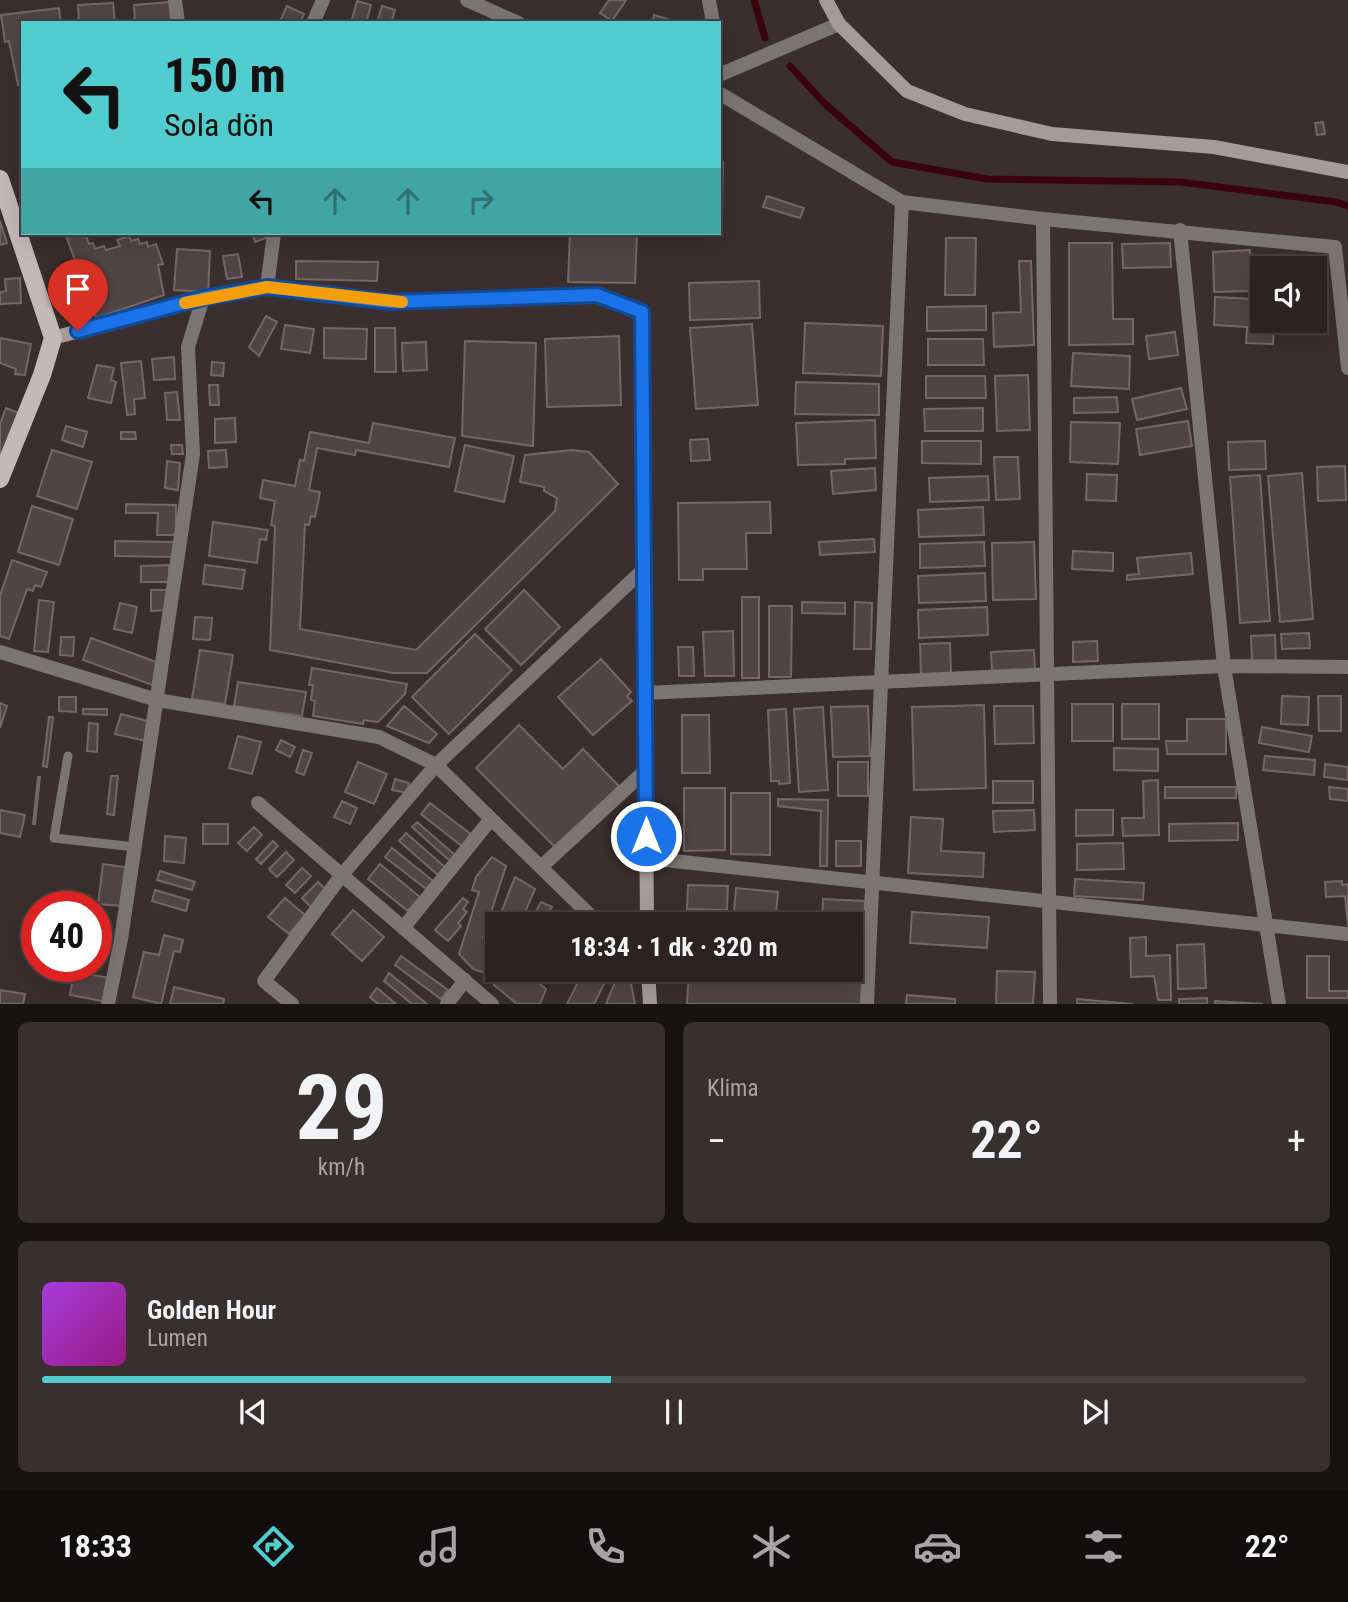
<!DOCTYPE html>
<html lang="tr">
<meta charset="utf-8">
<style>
body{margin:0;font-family:"Roboto Condensed",sans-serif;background:#382f2f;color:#f1f3f6;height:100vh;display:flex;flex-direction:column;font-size:26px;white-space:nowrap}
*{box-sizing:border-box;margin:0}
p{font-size:23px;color:#a6a4a5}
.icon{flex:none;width:38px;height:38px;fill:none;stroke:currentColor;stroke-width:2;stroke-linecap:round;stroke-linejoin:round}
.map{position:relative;height:1004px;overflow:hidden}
.details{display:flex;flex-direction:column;gap:18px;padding:18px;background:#181313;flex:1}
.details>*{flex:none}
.banner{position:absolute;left:21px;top:21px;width:700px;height:214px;border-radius:0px;box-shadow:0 7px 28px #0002,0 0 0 2px #483f40;background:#52cdcf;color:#111;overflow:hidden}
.buttons{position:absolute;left:1250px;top:256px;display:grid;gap:14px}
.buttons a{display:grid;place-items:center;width:77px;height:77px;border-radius:0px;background:#2c2222;box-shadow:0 7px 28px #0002,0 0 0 2px #483f40;font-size:35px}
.speed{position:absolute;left:21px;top:891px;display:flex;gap:14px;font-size:35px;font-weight:700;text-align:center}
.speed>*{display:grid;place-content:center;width:91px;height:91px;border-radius:50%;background:#2c2222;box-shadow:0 7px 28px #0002,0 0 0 2px #483f40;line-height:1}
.speed .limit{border:10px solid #d22;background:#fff;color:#111}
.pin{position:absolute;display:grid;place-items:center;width:60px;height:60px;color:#fff;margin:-72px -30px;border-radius:50% 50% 50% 0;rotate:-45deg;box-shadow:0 0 7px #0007}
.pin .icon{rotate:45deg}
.me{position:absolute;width:77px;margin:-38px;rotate:0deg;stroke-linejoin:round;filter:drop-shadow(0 0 5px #0008)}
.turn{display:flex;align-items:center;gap:24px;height:147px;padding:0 28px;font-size:32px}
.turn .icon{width:91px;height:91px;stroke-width:2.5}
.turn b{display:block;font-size:49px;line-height:60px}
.lanes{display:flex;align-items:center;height:66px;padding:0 28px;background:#0003;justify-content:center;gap:35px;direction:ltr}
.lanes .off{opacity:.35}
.big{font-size:52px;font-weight:700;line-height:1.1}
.details .tile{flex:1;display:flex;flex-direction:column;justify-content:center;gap:10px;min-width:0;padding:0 24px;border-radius:10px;background:#382f2f}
.details .dial{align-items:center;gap:0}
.dial b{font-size:91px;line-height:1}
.song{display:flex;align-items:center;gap:21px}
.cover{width:84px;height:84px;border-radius:10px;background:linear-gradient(135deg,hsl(280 70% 55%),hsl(310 70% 35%))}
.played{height:7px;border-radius:4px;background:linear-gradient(90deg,#52cdcf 45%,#483f40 45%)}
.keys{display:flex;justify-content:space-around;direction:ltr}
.heat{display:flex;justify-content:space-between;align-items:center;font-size:38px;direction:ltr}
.details .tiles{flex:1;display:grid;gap:18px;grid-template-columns:1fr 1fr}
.tile:last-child{grid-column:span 2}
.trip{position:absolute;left:485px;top:912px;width:378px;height:70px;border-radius:0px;background:#2c2222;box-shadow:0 7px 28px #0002,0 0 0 2px #483f40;font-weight:700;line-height:70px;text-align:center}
.tabs{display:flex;height:112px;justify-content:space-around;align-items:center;background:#120e0e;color:#a6a4a5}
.tabs .icon{width:49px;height:49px}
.tabs .selected{color:#52cdcf}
.tabs b{font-size:32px;color:#f1f3f6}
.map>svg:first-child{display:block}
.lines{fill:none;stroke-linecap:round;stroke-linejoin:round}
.stream{stroke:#3a030d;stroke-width:7}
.building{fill:#514444;stroke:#756767;stroke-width:2}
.lane{stroke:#7b7575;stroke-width:9}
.street{stroke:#7b7575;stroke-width:14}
.secondary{stroke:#a59b9b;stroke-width:14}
.primary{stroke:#c4b8b8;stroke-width:18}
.route-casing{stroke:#114b97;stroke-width:18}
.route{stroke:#1a73e8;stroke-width:12}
.slow{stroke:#f59e0b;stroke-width:12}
</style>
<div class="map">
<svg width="1348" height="1004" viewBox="0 0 1348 1004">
<rect width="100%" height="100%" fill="#3a2e2e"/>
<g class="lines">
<path class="stream" d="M754,0L765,38
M790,66L825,104L892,162L987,179L1180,182L1336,202L1348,206"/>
</g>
<path class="building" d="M609,0H626L612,21L600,13Z
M357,1L371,5L366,23H351Z
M170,2L171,23H135L134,5Z
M113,3L115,23H79L78,5Z
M287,6L304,14L300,23H279Z
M382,6L395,10L391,23H377Z
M59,8L61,23H23V85H18L9,41L5,42L1,15Z
M654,15L680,23H652Z
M1323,122L1325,134L1317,135L1315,123Z
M719,161L723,162L722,217H719Z
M767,196L804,208L800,218L763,207Z
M0,221L7,243L0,245Z
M65,233H85L89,244L93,243L95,249L104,246L106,250L120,246L117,240L129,236L131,241L138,239L140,244L147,242L148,247L156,244L163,264L158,265L164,295L96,318Z
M252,233H264L266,238L255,242Z
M570,233H637L635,283L568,282Z
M946,238H976L975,295H945Z
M1069,243H1112L1113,319H1133V344L1069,345Z
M1170,243L1171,267L1123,268L1122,244Z
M177,249L210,251L208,292L174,290Z
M1250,250L1251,291L1214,292L1213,252Z
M238,254L242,277L227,279L223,256Z
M1258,255L1285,256L1284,268H1262V320H1274L1273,344L1246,343L1247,327L1214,325L1215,297L1256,299Z
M1296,259H1323L1322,280H1314V268H1296Z
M296,261L378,262L377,281L296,279Z
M1019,261H1031L1034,345L994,347L993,313L1021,312Z
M20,278L21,303L0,304V292L6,291L5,279Z
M759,281L760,318L690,320L689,283Z
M986,306V330L927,331V307Z
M266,316L277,322L259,356L249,347Z
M805,323L883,326L881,376L803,373Z
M752,324L758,405L696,409L690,328Z
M285,325L314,329L310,353L281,349Z
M324,328L367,329L366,359L324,358Z
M375,328H395L396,372H375Z
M1175,332L1178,355L1149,359L1146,336Z
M619,336L621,405L547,407L545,339Z
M0,338L31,344L25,375L15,374L16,369L0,363Z
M928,339H983L984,365H928Z
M465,341L536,343L533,446L462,436Z
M426,342L427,370L403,371L402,343Z
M1073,353L1130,356L1129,389L1071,386Z
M174,357L175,379L154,380L152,359Z
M141,361L145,398L134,399L135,414L127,415L121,363Z
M212,362L224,363L223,376L211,375Z
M97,365L114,368L111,380L116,382L111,403L88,398Z
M1028,375L1030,430L997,431L995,376Z
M926,376H985L986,398H926Z
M796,382L879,384V415L795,414Z
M209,385H218L219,405H210Z
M1181,388L1187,409L1137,420L1132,399Z
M177,392L180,420H167L165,393Z
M1117,397L1118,412L1074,413V398Z
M6,408L19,413L0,463V424Z
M983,408V431H925L924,409Z
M235,418L236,442L215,443V419Z
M875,420L876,458L845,459V464L798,465L796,423Z
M1188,421L1192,446L1140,455L1136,429Z
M1071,422L1120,423L1118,464L1070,462Z
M373,423L455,438L449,467L356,450L355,455L317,448L309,490L320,492L315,517L311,516L309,525L305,524L300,629L416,650L555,511L557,498L544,491V487L520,482L525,455L572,450L589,452L618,484L427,673H393L270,650L275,526L271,525L275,501L260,498L263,480L295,486L300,460L304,461L310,432L369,443Z
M66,426L87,432L83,447L62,440Z
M121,432H135L136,439H121Z
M708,439L710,460L691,461L690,440Z
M922,441H981V464L922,463Z
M1265,441L1266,469L1229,470L1228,442Z
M171,445H182L183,454H172Z
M465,445L514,456L504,502L455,491Z
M52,450L92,462L77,509L37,496Z
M226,450L227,467L209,468L208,451Z
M994,457H1018L1020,499L996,500Z
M167,461L180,463L178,490L165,488Z
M1345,466L1346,500L1318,501L1317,467Z
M875,468L876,490L833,494L831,471Z
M1302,473L1313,619L1280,622L1268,476Z
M1087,474L1117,475L1116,501L1086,500Z
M1260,475L1270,621L1240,623L1230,477Z
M988,476L989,500L930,502L929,478Z
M770,502L771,533H746L747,569H703V580H679L678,503Z
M126,504L176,505V535H157L158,513H126Z
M32,506L73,519L59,565L18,552Z
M983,507L984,535L919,537L918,510Z
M213,522L268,530L266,540L260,539L257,563L209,556Z
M874,539L875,552L820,555L819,542Z
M115,541L177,542L176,557L115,556Z
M984,542L985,566L920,568V544Z
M1034,542L1036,599L993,600L992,543Z
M1073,551L1113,553V571L1072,569Z
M1191,553L1193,574L1127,580V575L1139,574L1137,558Z
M12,560L47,572L41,587L35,585L33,591L27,589L9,639L0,636V596Z
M169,565V582H141V566Z
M205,565L245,570L242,589L203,584Z
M985,573L986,601L919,603L918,576Z
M151,590H169L170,610L151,611Z
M524,590L560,627L521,665L485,629Z
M742,597H759V678H742Z
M39,600L54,602L48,652L34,651Z
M802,602L845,603V614L802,613Z
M855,602L872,603L871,649H854Z
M120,603L137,607L132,633L114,629Z
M769,606H792L791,677H769Z
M987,607L988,635L919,638L918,610Z
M195,617L212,618L210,640L193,639Z
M733,631L734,676H705L703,632Z
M1309,633L1310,648L1282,649L1281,634Z
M475,634L512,670L449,734L412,697Z
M1275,635L1276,662L1252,663L1251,636Z
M61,637H74L73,656L60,655Z
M91,638L159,663L155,686L83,660Z
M1097,641L1098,661L1073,662V642Z
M950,643L951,674L921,675L920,644Z
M678,647H693L694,676H679Z
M200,650L233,655L225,704L192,699Z
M1034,650L1035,671L992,672L991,652Z
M601,659L631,692L627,696L632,701L593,735L558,697Z
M312,668L407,684L405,694L378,722L364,720L363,724L313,716L315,701L311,700L313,685H309Z
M238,682L306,692L302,716L234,706Z
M1282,696L1309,697L1308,725L1281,724Z
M1318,696H1341V731H1319Z
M59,697H76V712L59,711Z
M0,703L7,706L0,728Z
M1072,704H1113V741H1072Z
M1122,704H1159V739H1122Z
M984,705L986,788L914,790L912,707Z
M404,706L437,734L429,743L387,726Z
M868,706L870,756L833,757L831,707Z
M994,706H1033L1034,743L995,744Z
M823,707L828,790L799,792L794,709Z
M83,709H107V715L83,714Z
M786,709L790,783L779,784V781H771L768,710Z
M121,714L151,722L146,741L115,734Z
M682,715H709L710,773H682Z
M49,717H53L47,767L43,766Z
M1187,719H1226V754H1167L1166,741H1187Z
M89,723L98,724L97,752L87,751Z
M519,725L563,769L583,749L619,786L556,848L476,768Z
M1262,727L1312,736L1309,752L1259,743Z
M238,736L261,742L252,774L229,768Z
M281,740L295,747L290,757L276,750Z
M1114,748L1158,749V771L1114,770Z
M303,750L312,753L304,775L296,772Z
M1265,756L1315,760L1314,775L1263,770Z
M358,762L387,774L374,804L345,792Z
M838,762H868V796H838Z
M1325,764L1348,767V780L1324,777Z
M111,776H118L114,815L107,814Z
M38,777H40L35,824H33Z
M395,779L409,783L407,793L392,790Z
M1158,780L1159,835L1123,836L1122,818H1144L1143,781Z
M993,781H1033V803H993Z
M1165,787H1236V798H1165Z
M1329,787L1348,789V801L1330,799Z
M684,788H725V850L684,851Z
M731,793H770V855L731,854Z
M778,799L828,800L827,866H820L821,811L778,806Z
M342,801L357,808L350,824L334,817Z
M430,803L472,835L463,847L421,814Z
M0,810L25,815L20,837L0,833Z
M1034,810L1035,830L994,832L993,811Z
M1076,810H1113V835L1076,836Z
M911,817L943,819L941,851L984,853L983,877L908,873Z
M417,822L455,855L450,861L412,827Z
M1238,823V840L1169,841V824Z
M203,824H228V844H203Z
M254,827L262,835L247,851L238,843Z
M406,833L445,867L438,875L399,841Z
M165,836L186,838L184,863L164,861Z
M273,841L278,846L261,864L256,859Z
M836,841H861V866H836Z
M1123,843L1124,869L1077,870V844Z
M392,848L433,881L426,889L385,857Z
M286,852L294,860L277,877L269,869Z
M492,857L506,866L483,937L497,946L488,974L473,969L459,954L479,892L472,890L476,877Z
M103,864L125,867L121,906L98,904Z
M380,864L420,897L408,911L368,879Z
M302,868L311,876L295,893L286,885Z
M160,871L195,882L192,890L157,880Z
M515,877L535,889L520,924H497V933L494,931Z
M1075,879L1144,883L1143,900L1074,896Z
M1342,881V885L1348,884V926L1345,896L1326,897L1325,882Z
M318,882L327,891L311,907L302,898Z
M688,885L728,886L727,910L687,909Z
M736,888L778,892L775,924H690V918L733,921Z
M155,890L189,900L186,911L152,901Z
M285,898L305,915L289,934L268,917Z
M463,898L468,902L463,909L467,912L458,923L461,926L448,941L435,930Z
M823,899L865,901L863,960L850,959V924H822Z
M541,902L552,907L549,911L563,918L560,924H529Z
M353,910L384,937L362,961L332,934Z
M912,912L989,917L987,948L910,943Z
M96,921L108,923L100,966L96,965Z
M164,935L183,940L180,952L174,951L161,1004L133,997L144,952L159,955Z
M1146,937V956L1170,955L1171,1000H1158L1154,976L1131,977L1130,938Z
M1204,944L1206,988L1178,989L1177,945Z
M401,956L448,990L441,999L395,965Z
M1307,956H1329V991H1348V998H1307Z
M501,970H523L546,989L540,1004H517L494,985Z
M584,970H611L594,1004H567Z
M620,970L629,974L635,1004H606Z
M689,970L863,971L861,1004H687Z
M997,971L1035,972L1033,1004H996Z
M74,972L111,978L107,1002L70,995Z
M389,973L427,1004H412L384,981Z
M174,987L224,999L223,1004H170Z
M377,988L396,1004H378L370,997Z
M0,990L25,994L23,1004H0Z
M907,995L955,999V1004H906Z
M1207,998V1004H1179V999Z
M1077,999L1133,1004H1077Z
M1215,1001L1263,1004H1215Z"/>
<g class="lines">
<path class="lane" d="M68,756L54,838L135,847"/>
<path class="street" d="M175,0L178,23
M467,0L518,23
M709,0L713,23
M313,23L323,0
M719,75L839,24
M719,93L902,202L867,1004
M902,202L1043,219L1335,247L1348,368
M1043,219L1050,1004
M1180,230L1224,666L1279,1004
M267,287L274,233
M0,652L157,700L379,737L436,765L599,924
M645,693L1224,666L1348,667
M258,803L492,1004
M646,858L1348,934
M541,867L645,771
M403,928L491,819
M108,1004L121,939L193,454L188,347L203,298
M292,1004L264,981L341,876L436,765L644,569
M447,1004L465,980"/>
<path class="secondary" d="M826,0L839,24L907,91L965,114L1052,134L1214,147L1348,172
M53,338L203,298L267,287L390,302L597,295L642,312L647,924
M648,970L650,1004"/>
<path class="primary" d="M0,179L53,338L42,375L0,479"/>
</g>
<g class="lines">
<defs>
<path id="route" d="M78,331L203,298L267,287L390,302L597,295L642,312L646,836"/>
</defs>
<use href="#route" class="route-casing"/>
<use href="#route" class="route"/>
<path class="slow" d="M185,303L267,287L402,302"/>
</g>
</svg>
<div class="buttons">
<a><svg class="icon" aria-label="sound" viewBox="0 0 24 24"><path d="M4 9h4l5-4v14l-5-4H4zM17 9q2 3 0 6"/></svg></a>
</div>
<div class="speed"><div class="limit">40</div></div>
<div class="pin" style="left:78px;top:331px;background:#d93025"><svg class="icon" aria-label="arrive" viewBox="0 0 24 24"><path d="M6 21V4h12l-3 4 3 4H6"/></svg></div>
<svg class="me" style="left:646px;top:836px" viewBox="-20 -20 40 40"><circle r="17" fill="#1a73e8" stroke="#fff" stroke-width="3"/><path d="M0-11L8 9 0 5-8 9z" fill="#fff"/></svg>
<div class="trip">18:34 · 1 dk · 320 m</div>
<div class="banner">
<div class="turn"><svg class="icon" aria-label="left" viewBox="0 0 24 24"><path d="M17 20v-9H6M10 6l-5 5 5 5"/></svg><div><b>150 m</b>Sola dön</div></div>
<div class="lanes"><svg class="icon" aria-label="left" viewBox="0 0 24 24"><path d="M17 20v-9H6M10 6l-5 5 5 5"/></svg><svg class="icon off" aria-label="ahead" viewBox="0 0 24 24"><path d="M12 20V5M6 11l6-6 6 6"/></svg><svg class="icon off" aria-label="ahead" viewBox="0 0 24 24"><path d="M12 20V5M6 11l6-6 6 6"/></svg><svg class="icon off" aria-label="right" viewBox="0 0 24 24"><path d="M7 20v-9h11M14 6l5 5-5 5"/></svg></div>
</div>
</div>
<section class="details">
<div class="tiles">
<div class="tile dial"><b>29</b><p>km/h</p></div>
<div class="tile"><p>Klima</p>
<div class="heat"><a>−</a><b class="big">22°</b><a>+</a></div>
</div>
<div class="tile">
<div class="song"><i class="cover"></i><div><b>Golden Hour</b><p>Lumen</p></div></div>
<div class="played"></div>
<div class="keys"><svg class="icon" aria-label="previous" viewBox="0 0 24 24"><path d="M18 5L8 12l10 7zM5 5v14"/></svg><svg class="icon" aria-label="pause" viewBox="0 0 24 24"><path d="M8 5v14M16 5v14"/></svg><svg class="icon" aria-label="next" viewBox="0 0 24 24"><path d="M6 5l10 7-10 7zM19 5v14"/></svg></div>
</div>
</div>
</section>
<nav class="tabs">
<b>18:33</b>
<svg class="icon selected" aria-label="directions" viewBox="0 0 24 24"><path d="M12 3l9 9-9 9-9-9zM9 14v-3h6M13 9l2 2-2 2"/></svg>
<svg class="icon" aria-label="music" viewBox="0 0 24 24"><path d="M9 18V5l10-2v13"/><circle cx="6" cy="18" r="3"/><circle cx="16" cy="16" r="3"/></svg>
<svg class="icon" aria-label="phone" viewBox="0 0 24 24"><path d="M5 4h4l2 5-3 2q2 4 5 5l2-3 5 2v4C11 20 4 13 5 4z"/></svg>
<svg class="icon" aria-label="climate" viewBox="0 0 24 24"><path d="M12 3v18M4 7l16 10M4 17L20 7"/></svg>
<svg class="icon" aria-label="car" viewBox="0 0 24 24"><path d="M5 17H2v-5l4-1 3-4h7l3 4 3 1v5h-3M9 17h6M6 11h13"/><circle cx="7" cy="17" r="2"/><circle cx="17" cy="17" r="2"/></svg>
<svg class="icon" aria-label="filters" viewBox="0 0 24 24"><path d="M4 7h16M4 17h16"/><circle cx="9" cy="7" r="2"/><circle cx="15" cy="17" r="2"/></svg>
<b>22°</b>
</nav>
